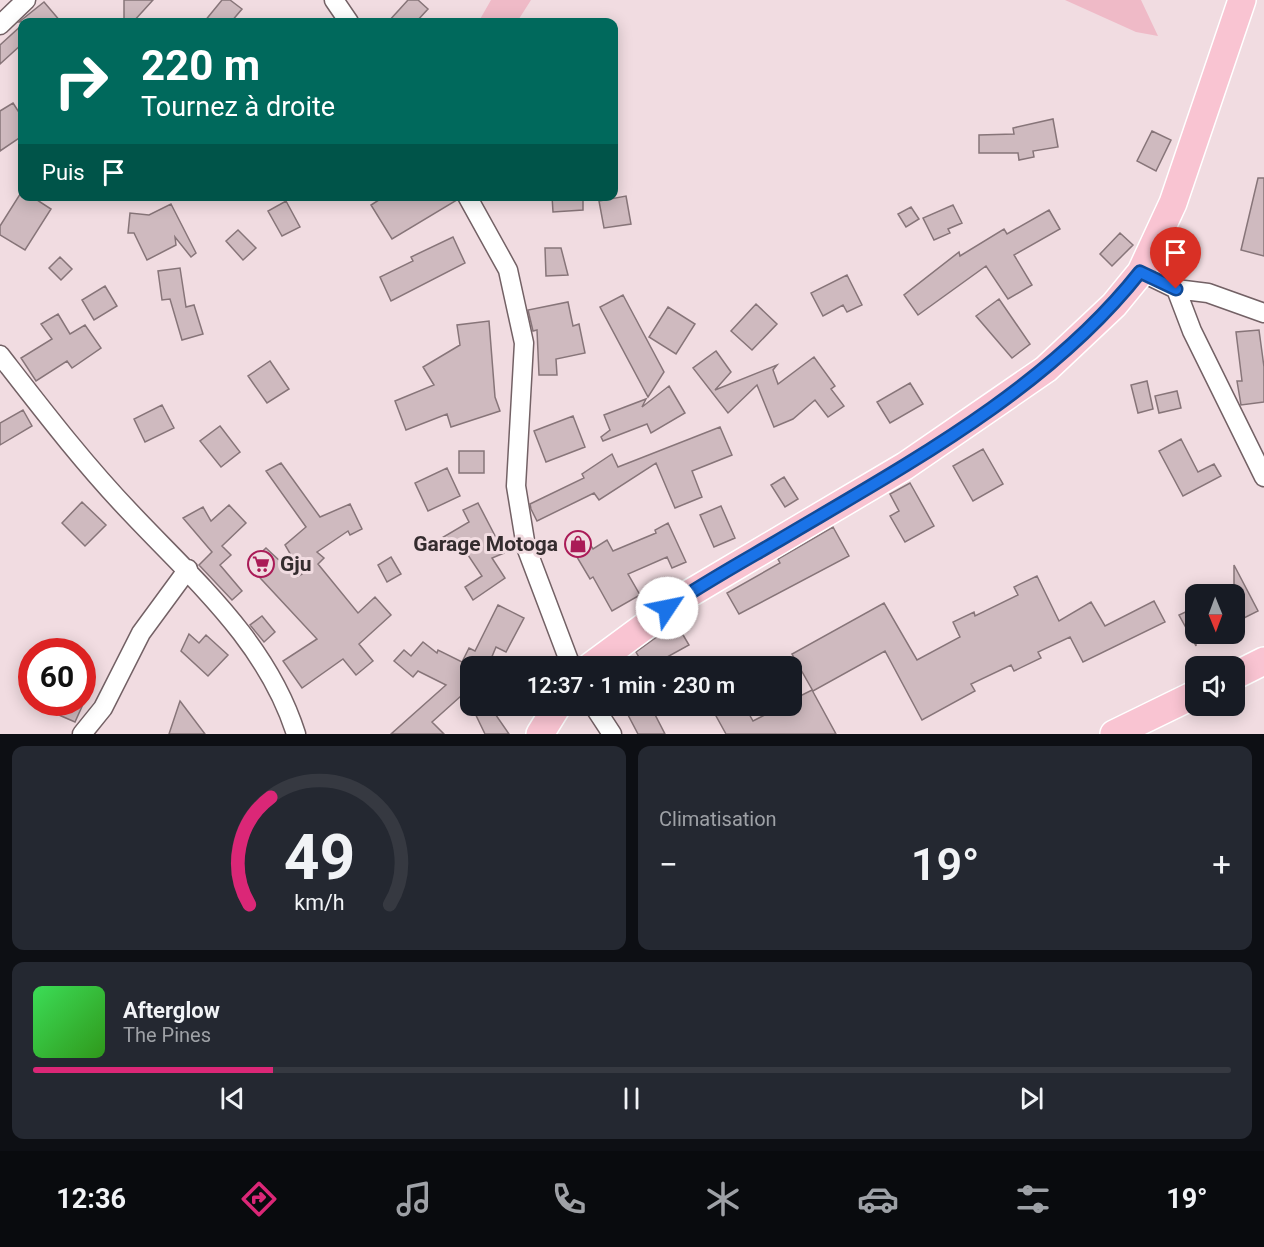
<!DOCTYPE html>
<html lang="fr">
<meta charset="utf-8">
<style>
body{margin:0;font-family:Roboto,sans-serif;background:#242831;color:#f1f3f6;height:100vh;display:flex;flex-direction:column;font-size:22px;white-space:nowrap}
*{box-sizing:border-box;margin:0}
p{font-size:20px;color:#9ea1a6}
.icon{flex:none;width:33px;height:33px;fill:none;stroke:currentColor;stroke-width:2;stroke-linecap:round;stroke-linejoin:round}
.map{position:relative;height:734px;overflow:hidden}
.details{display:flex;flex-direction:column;gap:12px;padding:12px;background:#0d0f14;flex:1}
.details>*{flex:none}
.hud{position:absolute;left:18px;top:18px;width:600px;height:183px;border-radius:12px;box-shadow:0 3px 15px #0003;background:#00695c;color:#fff;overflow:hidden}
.needle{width:39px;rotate:179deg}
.controls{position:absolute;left:1185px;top:584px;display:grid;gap:12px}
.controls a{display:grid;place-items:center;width:60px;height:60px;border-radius:12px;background:#171b24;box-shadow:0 3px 15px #0003;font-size:30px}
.speed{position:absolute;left:18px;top:638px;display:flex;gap:12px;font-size:30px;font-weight:700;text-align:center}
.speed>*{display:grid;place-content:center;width:78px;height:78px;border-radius:50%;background:#171b24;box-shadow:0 3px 15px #0003;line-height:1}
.speed .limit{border:9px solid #d22;background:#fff;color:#111}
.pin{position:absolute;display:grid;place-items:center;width:51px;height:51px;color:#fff;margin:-62px -26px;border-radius:50% 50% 50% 0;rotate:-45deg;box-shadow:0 0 6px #0007}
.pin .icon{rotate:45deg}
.me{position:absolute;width:66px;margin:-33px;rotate:56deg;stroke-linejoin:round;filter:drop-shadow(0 0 4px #0008)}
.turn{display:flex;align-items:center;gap:21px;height:126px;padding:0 24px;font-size:27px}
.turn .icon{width:78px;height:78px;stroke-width:2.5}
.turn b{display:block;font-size:42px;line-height:51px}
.then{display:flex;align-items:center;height:57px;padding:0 24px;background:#0003;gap:12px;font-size:22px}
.big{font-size:45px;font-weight:600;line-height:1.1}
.details .card{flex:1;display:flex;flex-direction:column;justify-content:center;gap:9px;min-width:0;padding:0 21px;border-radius:12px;background:#242831}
.details .dial{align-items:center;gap:0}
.dial svg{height:156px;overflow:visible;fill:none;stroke:#363941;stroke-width:7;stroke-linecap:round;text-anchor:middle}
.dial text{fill:#f1f3f6;stroke:none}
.song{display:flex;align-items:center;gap:18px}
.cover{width:72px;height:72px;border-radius:9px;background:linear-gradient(135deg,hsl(130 70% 55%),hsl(110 70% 35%))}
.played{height:6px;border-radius:3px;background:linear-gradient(90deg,#db2777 20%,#363941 20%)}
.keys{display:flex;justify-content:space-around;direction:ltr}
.heat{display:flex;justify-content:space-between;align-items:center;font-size:33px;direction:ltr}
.details .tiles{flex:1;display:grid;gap:12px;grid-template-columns:1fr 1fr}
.card:last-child{grid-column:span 2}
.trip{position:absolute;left:460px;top:656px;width:342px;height:60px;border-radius:12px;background:#171b24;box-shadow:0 3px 15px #0003;font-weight:600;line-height:60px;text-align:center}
.tab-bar{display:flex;height:96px;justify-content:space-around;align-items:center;background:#090b0e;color:#9ea1a6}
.tab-bar .icon{width:42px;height:42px}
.tab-bar .active{color:#db2777}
.tab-bar b{font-size:27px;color:#f1f3f6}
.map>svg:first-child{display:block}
.green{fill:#efbac7}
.building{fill:#cfbabf;stroke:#877579;stroke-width:1.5}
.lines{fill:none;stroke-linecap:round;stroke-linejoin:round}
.street-casing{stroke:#736165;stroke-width:21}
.primary-casing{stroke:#fff;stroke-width:30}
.street{stroke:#fff;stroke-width:18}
.primary{stroke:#f9c4d2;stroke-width:27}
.route-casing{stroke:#114b97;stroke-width:15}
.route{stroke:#1a73e8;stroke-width:10}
.labels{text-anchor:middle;stroke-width:6;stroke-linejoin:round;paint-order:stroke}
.poi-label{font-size:21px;font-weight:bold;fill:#342c2e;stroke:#f1dce1;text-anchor:end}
</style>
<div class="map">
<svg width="1264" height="734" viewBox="0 0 1264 734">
<rect width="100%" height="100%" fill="#f1dce1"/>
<path class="green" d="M491,0H531L517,22L479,21Z
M1065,0H1141L1158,36L1136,32Z"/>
<path class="building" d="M124,0H153L133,22H124Z
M222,0H230L242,9L231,22H204Z
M408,0H418L428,9L416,22H388Z
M44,2L61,22H19Z
M22,25V44L0,64V45Z
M13,103L22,117V136L0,151V111Z
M1053,119L1058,147L1033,151L1034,157L1019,160L1018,153H979V135L1014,134L1013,128Z
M1152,131L1171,140L1156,171L1137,161Z
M1258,178H1264V256L1241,250Z
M22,191V196H31L51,209L25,250L0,235V226Z
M385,196H456L457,200L392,239L371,205Z
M552,196H583V210L553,212Z
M626,196L631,224L604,228L599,201Z
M286,201L300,227L282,236L268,211Z
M171,204L196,253L191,257L175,237L176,245L147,260L134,233H128L130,213L149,215Z
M953,205L962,223L948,229L950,233L934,240L923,218Z
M911,207L919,219L906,227L898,214Z
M1049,210L1060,229L1014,255L1032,285L1008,299L986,266L918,315L904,295L959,252L960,256L1004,229L1007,234Z
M238,230L256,248L243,260L226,241Z
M1120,233L1133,245L1112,266L1100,254Z
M453,237L465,263L391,301L380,277L413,261L411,257Z
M545,248H561L568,275L546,276Z
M60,257L72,269L61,280L49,268Z
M180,268L186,307L194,305L203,334L182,340L170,299L162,300L158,271Z
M847,275L862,305L847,312L843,305L823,316L811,293Z
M105,286L117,306L94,320L82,300Z
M623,295L664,372L648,397L600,307Z
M999,299L1030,344L1012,358L976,316Z
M568,302L573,326L579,324L585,353L556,359L557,375H539L537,330L533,331L528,310Z
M756,304L777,324L752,350L731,331Z
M668,307L695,324L676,354L649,337Z
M58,314L70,334L85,325L101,348L72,368L67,361L36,381L21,358L52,339L41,324Z
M489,321L495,397L500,411L451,427L447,414L406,430L395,401L434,385L423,367L460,345L457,325Z
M1259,330L1264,367V402L1241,405L1237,381H1242L1236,332Z
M716,351L731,372L715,390L777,365L773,370L778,384L814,357L835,386L831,389L844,406L828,417L815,400L793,419L774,427L757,385L728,413L693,368Z
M270,361L289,389L267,403L248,376Z
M1147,381L1153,409L1138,413L1131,385Z
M910,383L923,404L890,423L877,402Z
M669,386L685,413L651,433L647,424L603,441L601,437L610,430L604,415L646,399L642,407Z
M1177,391L1181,408L1159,413L1155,396Z
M162,405L174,428L145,442L134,419Z
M23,410L32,426L0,445V423Z
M573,416L585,447L546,462L534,431Z
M220,426L240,452L221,467L200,441Z
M720,427L732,455L692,471L702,497L675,508L656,463L599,500L594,493L537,521L531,509L530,504L584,478L582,474L612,454L618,467Z
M1181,439L1198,472L1214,464L1221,476L1183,496L1159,451Z
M983,449L1003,484L973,501L953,466Z
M459,451H484V473H459Z
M281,463L320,517L350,504L362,529L350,535L348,531L317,552L324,558L318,564L358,613L375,597L391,615L359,644L373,661L356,675L343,659L302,688L283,661L317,639L248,565L266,548L297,577L302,574L285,545L306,527L266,471Z
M447,468L460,496L428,511L415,483Z
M784,477L798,499L785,507L771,485Z
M910,483L934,526L905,542L890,516L899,511L890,494Z
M82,502L106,525L85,546L62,523Z
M478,503L504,553L492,558L505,578L473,600L465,587L482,576L460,543L447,551L440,539L469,522L463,510Z
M229,505L246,523L222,546L231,555L220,565L242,591L232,600L199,565L212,552L183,518L203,507L211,521Z
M721,506L735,538L714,547L700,515Z
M668,523L686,562L672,568L667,557L628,574L640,595L612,611L593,577L590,579L568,542L583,533L593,549L607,540L613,551L656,533L655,530Z
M833,527L849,556L739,614L727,593L780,563L778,559Z
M391,557L401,574L387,582L378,565Z
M1234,565L1258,611L1234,623Z
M1037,576L1059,621L1091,602L1105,626L1154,601L1165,622L1083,662L1070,637L1038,652L1041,658L1014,671L1011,665L971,684L975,691L922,720L885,651L813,691L792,654L884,603L917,660L960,637L953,622L974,612L975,616L1018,595L1014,587Z
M498,605L524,618L506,652L496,647L491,659L505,666H470L471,687L432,722L444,734H391L446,685L418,671L413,677L394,661L404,650L411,656L423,642L437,653L438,650L462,662L469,648L475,651Z
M1196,607V646L1179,615Z
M262,616L275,632L264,642L250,625Z
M676,623L689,645L651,666H644L636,652Z
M189,634L199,643L206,635L228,655L208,676L181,651Z
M812,690L836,734H726L710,705H744L753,721L784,705H792V700Z
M180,701L205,734H169Z
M65,702H84L75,722L59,715Z
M471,705H489L509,734H485Z
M641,705H650L665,734H638L627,713Z"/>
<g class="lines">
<defs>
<path id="street" d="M334,0L349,22
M0,25L26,0
M467,196L508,270L524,343L516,486L526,547L571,666
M1141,272L1176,289L1192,331L1264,477
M1176,289L1208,293L1264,313
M0,355C42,409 84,464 131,513C195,581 267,642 296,734
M593,705L612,734
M82,734L103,708L141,633L188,569"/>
<path id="primary" d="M591,666L687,595L905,466L1046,369L1114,305L1141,272L1173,203L1242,0
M1234,676L1264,661
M540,734L558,705
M1114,734L1196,694"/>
</defs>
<use href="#street" class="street-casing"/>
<use href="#primary" class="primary-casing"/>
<use href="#street" class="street"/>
<use href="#primary" class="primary"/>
</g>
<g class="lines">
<defs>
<path id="route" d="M667,608C702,584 740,563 776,542C904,466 1047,390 1140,272L1176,289"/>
</defs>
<use href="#route" class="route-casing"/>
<use href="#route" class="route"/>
</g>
<defs>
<symbol id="shop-ring" viewBox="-11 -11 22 22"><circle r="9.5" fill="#f1dce1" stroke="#aa1b57" stroke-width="1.5"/><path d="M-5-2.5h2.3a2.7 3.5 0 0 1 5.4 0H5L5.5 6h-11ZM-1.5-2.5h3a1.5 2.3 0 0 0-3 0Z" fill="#aa1b57"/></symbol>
<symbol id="supermarket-ring" viewBox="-11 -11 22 22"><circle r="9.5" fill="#f1dce1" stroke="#aa1b57" stroke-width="1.5"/><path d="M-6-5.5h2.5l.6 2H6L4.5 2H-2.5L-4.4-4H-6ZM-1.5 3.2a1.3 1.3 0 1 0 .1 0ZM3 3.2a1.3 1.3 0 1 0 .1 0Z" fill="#aa1b57"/></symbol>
</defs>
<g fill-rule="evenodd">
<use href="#shop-ring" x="563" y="529" width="30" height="30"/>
<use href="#supermarket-ring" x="246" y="549" width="30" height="30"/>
</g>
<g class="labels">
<g class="poi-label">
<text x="558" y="551">Garage Motoga</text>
<text x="280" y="571" text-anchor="start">Gju</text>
</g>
</g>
</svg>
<div class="controls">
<a><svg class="needle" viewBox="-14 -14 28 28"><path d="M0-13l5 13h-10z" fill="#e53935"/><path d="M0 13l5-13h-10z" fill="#9ea1a6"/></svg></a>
<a><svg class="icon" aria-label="sound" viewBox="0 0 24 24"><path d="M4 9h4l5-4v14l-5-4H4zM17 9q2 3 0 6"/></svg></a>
</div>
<div class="speed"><div class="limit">60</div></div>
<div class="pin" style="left:1176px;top:289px;background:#d93025"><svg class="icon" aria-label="arrive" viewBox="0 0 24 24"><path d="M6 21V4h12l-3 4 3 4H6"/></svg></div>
<svg class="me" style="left:667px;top:608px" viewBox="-20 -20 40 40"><circle r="19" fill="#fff"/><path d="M0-13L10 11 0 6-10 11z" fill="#1a73e8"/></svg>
<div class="trip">12:37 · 1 min · 230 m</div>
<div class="hud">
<div class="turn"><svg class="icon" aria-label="right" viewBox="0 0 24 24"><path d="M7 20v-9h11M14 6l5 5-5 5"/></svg><div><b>220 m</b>Tournez à droite</div></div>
<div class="then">Puis<svg class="icon" aria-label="arrive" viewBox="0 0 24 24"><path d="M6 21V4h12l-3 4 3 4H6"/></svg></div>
</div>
</div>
<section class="details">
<div class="tiles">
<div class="card dial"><svg viewBox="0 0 100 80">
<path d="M14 69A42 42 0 1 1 86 69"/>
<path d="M14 69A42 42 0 0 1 25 14" stroke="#db2777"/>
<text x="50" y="56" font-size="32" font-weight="700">49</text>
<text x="50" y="72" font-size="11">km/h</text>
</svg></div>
<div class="card"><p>Climatisation</p>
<div class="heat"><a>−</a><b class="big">19°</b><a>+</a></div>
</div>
<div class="card">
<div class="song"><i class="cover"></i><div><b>Afterglow</b><p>The Pines</p></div></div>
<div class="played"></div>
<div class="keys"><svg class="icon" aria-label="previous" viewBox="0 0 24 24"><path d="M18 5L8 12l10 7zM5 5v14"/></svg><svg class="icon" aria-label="pause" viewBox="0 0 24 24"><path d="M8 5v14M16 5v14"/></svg><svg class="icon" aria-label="next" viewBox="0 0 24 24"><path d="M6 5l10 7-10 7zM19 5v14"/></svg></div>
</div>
</div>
</section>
<nav class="tab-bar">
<b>12:36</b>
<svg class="icon active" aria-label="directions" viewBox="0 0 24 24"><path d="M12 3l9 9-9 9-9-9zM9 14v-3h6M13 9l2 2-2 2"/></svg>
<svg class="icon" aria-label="music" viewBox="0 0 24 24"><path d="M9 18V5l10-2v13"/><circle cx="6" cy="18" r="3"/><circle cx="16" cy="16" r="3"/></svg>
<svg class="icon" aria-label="phone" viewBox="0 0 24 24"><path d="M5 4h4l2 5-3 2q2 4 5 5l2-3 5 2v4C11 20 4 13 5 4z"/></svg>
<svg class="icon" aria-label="climate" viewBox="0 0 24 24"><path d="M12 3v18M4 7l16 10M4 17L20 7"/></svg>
<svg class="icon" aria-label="car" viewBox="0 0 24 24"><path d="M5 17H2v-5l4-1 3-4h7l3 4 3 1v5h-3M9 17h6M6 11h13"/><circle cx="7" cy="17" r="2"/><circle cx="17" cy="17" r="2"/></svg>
<svg class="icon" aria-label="filters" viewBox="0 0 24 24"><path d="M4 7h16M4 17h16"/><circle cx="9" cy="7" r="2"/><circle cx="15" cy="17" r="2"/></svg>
<b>19°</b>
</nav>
